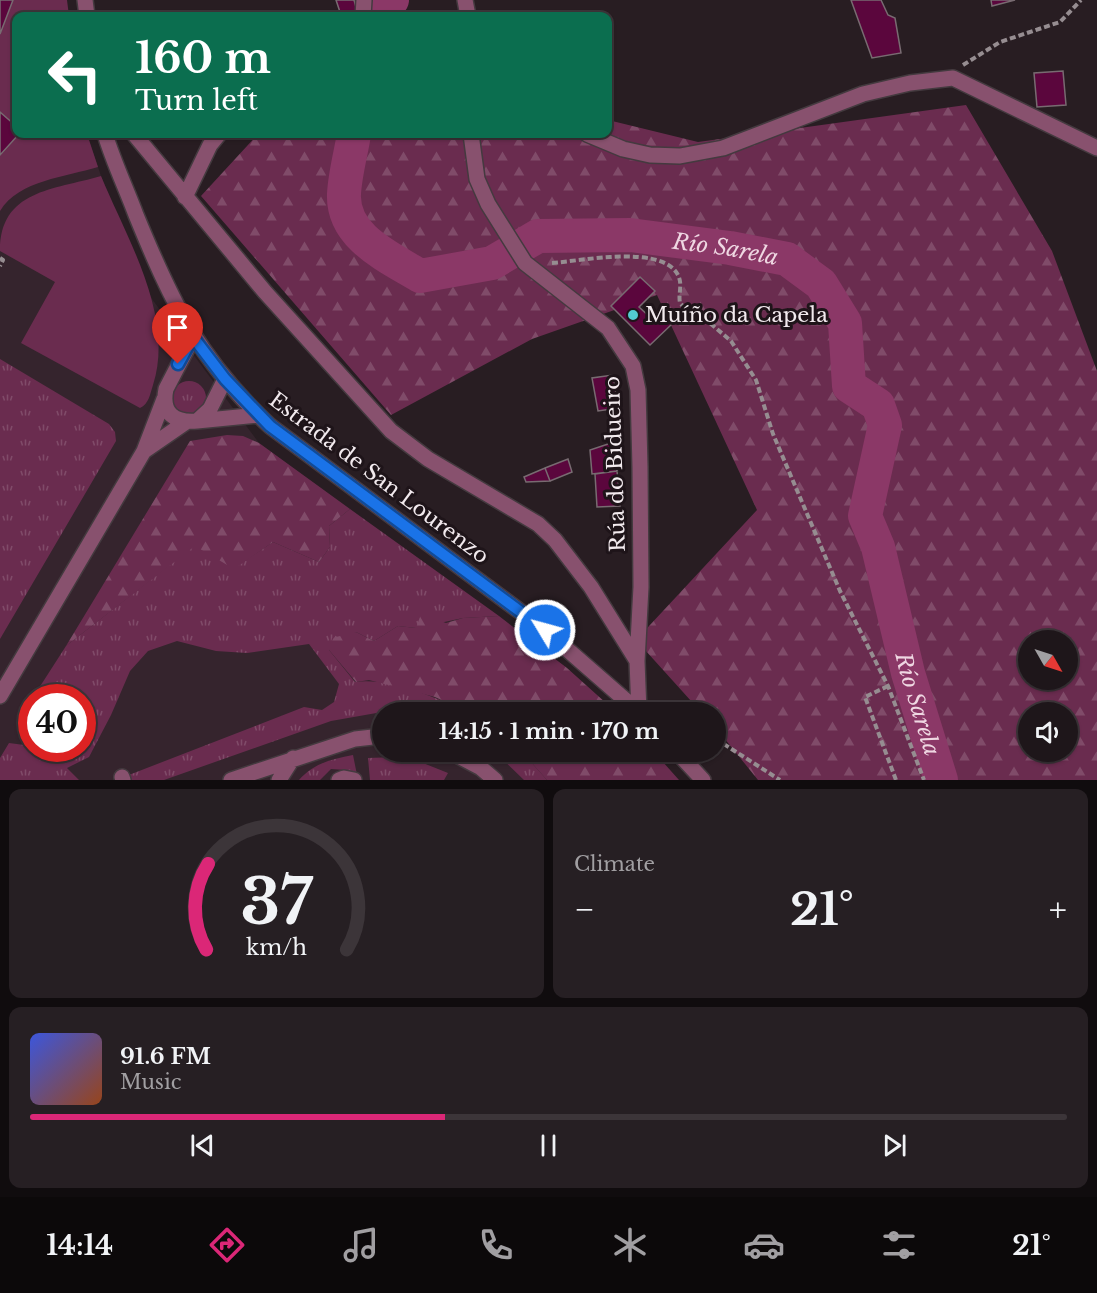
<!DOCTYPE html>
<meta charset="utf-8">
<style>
body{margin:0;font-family:"Libre Baskerville",serif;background:#261f23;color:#f1f3f6;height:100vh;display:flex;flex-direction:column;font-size:22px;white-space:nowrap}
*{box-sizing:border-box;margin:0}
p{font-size:20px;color:#a19fa2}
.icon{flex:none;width:33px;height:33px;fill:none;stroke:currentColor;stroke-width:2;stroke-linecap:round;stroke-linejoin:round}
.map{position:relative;height:780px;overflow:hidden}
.side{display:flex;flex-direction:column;gap:9px;padding:9px;background:#100c0e;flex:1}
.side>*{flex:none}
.hud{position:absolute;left:12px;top:12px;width:600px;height:126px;border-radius:12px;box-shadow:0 2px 4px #0004,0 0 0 2px #3c3539;background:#0b6e4f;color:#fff;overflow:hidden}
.needle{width:39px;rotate:129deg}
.fabs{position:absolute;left:1018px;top:630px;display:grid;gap:12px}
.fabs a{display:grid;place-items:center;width:60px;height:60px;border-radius:50%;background:#1e161a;box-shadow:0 2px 4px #0004,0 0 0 2px #3c3539;font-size:30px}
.speed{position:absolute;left:18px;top:684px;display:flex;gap:12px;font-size:30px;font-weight:700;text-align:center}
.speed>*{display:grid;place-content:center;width:78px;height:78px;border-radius:50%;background:#1e161a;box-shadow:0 2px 4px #0004,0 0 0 2px #3c3539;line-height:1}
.speed .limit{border:9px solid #d22;background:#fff;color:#111}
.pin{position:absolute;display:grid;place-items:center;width:51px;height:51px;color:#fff;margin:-62px -26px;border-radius:50% 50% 50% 0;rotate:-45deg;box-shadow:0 0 6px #0007}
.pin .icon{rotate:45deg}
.me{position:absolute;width:66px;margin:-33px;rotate:307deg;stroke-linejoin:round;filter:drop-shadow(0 0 4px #0008)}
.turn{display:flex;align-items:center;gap:21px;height:126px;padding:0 24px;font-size:27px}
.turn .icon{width:78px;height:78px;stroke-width:2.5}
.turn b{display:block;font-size:42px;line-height:51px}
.big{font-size:45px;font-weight:700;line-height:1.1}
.side .card{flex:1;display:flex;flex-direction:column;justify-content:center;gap:9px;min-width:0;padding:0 21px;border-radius:12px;background:#261f23}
.side .dial{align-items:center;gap:0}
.dial svg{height:156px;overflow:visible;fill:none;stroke:#3c3539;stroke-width:7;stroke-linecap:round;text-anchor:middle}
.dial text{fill:#f1f3f6;stroke:none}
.song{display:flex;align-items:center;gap:18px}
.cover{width:72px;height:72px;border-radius:9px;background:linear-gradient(135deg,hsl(230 70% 55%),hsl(20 70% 35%))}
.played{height:6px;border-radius:3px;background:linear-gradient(90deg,#db2777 40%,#3c3539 40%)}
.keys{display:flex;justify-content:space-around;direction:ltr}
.heat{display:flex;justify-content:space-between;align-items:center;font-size:33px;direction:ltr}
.side .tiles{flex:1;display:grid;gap:9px;grid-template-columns:1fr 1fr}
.card:last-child{grid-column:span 2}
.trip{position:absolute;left:372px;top:702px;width:354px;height:60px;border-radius:30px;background:#1e161a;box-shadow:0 2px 4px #0004,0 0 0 2px #3c3539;font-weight:700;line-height:60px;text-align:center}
.menu{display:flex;height:96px;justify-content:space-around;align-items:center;background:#0c090a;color:#a19fa2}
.menu .icon{width:42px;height:42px}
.menu .active{color:#db2777}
.menu b{font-size:27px;color:#f1f3f6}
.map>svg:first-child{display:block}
.built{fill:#35242d;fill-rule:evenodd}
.grass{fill:url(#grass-tufts)}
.forest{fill:url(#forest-firs);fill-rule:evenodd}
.garden{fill:#6a2c4f}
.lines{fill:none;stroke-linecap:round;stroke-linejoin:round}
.river{stroke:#8b3867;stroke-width:34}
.building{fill:#5b063d;stroke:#786b71;stroke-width:1.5}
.minor-casing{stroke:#443a3f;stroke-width:18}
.path{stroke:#968d91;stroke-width:4;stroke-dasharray:6 3;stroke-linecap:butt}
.minor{stroke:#88516e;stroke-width:15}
.route-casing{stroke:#114b97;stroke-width:15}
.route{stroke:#1a73e8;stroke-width:10}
.poi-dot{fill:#52ccd0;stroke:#1e1419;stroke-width:2}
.labels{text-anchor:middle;stroke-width:6;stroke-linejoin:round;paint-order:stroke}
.poi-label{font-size:21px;fill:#f2eaee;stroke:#1e1419;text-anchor:start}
.street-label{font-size:21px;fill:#f2eaee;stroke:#1e1419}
.water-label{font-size:22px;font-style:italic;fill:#efd7e2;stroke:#1e1419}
</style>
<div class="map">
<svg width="1097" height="780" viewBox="0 0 1097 780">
<defs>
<pattern id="grass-tufts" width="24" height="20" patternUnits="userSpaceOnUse" patternTransform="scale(1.5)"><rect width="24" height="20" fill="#6a2c4f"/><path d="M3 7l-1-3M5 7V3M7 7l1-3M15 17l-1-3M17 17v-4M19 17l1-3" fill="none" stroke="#804b69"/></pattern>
<pattern id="forest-firs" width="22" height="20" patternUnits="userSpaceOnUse" patternTransform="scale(1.5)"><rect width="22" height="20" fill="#6a2c4f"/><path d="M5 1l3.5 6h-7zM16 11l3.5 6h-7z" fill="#804b69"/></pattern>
</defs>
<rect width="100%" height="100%" fill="#281d22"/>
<path class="built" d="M16,82V134H87L101,176L152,299L259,443L567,668L580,712H382V752H592L600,780H0V84ZM32,698H82V748H32Z"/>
<path class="grass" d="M0,359L109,424L115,432L116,441L0,639Z
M172 398a17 17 0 1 1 34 0a17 17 0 1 1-34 0Z
M350,509L499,616L463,618L416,628L398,626L374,641L356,632L329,650L355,682C389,677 437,698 467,712H382L331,721L164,780H116L304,707L322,710L334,702L339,684L309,644L247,653L216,651L177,641L148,651L130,671L111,715L89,757L67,768L79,780H0V758L9,743L24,745L31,742L32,748H82V698L54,697V694L39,688L66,646L195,545L234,568L273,542L319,562L330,547L329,526Z
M495,752H522L547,780H524Z
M353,755L357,775L346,770L331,769L320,780H299C314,763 332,759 353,755Z
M397,757L418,761L448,773L444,780H370L368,758Z"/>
<path class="forest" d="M966,105L1052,251L1097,371V780H758L716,728V712H701L636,640L757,510L657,295L532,339L391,415L201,196L258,134H608V120L698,142ZM1029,640H1068V680H1029ZM1029,712H1068V752H1029Z
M227,435L243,436L259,443L350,509L329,526L330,547L319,562L273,542L234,569L195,546L66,646L190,441Z
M421,614L446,623L463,618L499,616L567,668L616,712H467L435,697L369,680L356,682L329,650L332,638L356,632L374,641L398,626L416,628Z
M522,752H654L679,780H547Z"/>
<path class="garden" d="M13,0H67L69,16H16V126L0,112V34Z
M19,134H87L98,167C66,177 19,180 0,211V155Z
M101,176C127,239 175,316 153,385C150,394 149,404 140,408L21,343L55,282L0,251C0,190 53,190 101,176Z"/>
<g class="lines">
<g class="river">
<path d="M372,16L392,0"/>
<path id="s1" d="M354,134C351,153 345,174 344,194C342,237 389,257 420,276L492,263L538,236L630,235L730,248L787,259L821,284L845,323L849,386L878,405L885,425L865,516L878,547L908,673L941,780"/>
</g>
</g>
<path class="building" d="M0,0H13L0,34Z
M336,0H354L357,11L341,15Z
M851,0H881L888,15L895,18L901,53L872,58Z
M991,0H1015L992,6Z
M1063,71L1066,105L1037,107L1034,73Z
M0,112L16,126V134H19L0,155Z
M640,277L655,291L639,307L652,319L660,310L673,323L650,345L611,306Z
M613,375L618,408L598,411L592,378Z
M614,442L617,471L592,474L590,450Z
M568,459L572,472L550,481L545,468Z
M545,468L550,481L526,482L524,477Z
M617,471L620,506L597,507L595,474Z"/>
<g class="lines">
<defs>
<path id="minor" d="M85,0L87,16
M465,0L468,16
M363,16L364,0
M105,134C113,161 126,188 136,215C172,303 199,360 270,426L545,630L639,712
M134,134L265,292L391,431L428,459L538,524L555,540L591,587L637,661
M471,134L477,179L488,204L525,263L608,328L633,366L638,390L640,467L641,587L637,661L639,712
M587,134L623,149L650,155L680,156L723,148L863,94L910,83L953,78L1097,148
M185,197L210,145L219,134
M193,337L166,389C161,413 174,423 197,421L210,409L225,379
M197,421L258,415
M144,451L186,422
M0,696L144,451L164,399
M451,752L481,768L495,780
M677,752L703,780
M122,777L123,780
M231,780L355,739L382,736
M279,780L293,758
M339,780L344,778L354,780"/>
</defs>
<use href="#minor" class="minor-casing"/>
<path class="path" d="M963,65L1000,42L1060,22L1081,0
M0,258L3,260L0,266
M552,263C581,261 662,244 678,275C683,285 678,293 680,303L689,313L704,318L731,341L756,380L773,434L840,591L888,686L924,780
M888,686L865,697L896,780
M653,707L675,712
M716,739L780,780"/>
<use href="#minor" class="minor"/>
</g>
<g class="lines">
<defs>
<path id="route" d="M178,364L193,337L225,379L270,426L545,630"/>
</defs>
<use href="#route" class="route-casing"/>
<use href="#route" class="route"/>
</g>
<circle class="poi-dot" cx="633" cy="315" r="6"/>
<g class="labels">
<g class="poi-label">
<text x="645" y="322">Muíño da Capela</text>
</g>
<g class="street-label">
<text transform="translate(615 464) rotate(-92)" y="7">Rúa do Bidueiro</text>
<text transform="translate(379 478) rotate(37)" y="7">Estrada de San Lourenzo</text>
</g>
<g class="water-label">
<text dy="8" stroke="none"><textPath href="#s1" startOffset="494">Río Sarela</textPath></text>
<text dy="8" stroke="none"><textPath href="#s1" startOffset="1052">Río Sarela</textPath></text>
</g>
</g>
</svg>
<div class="fabs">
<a><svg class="needle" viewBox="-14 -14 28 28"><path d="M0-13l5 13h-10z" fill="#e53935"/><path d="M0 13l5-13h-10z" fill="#a19fa2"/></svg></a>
<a><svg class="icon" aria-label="sound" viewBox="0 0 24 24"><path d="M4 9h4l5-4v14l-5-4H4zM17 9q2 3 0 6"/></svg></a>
</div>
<div class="speed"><div class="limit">40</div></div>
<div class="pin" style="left:178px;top:364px;background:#d93025"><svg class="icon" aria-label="arrive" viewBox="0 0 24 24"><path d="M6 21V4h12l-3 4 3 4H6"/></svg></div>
<svg class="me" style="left:545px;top:630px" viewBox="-20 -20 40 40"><circle r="17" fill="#1a73e8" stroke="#fff" stroke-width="3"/><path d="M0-11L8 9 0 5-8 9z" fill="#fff"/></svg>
<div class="trip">14:15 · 1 min · 170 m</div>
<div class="hud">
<div class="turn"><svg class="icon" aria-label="left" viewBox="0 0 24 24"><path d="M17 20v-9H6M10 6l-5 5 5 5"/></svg><div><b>160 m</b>Turn left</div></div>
</div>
</div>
<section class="side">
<div class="tiles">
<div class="card dial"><svg viewBox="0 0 100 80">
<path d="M14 69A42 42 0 1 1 86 69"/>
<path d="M14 69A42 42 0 0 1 15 25" stroke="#db2777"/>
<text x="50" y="56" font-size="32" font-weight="700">37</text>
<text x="50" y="72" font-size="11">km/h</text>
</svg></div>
<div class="card"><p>Climate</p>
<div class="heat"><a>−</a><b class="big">21°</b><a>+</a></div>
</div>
<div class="card">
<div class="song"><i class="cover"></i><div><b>91.6 FM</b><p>Music</p></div></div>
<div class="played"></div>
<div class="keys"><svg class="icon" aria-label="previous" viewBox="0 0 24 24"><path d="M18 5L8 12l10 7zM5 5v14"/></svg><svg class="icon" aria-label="pause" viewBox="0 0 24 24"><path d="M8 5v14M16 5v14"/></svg><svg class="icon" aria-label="next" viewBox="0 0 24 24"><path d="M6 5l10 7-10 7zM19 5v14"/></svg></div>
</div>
</div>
</section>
<nav class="menu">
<b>14:14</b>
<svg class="icon active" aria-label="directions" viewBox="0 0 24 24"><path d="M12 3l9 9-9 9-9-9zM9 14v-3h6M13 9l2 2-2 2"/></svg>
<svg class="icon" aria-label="music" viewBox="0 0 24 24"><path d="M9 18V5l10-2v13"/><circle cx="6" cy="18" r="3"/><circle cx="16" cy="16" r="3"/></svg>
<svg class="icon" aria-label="phone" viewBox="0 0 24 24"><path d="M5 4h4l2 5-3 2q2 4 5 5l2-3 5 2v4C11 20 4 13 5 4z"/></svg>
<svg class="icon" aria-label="climate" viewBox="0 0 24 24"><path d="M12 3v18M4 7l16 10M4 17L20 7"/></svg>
<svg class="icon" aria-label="car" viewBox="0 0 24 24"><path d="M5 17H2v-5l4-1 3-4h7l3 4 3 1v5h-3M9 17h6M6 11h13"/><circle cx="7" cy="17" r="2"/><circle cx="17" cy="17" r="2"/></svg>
<svg class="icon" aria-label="filters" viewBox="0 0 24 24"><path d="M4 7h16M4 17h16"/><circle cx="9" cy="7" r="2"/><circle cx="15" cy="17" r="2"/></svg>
<b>21°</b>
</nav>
